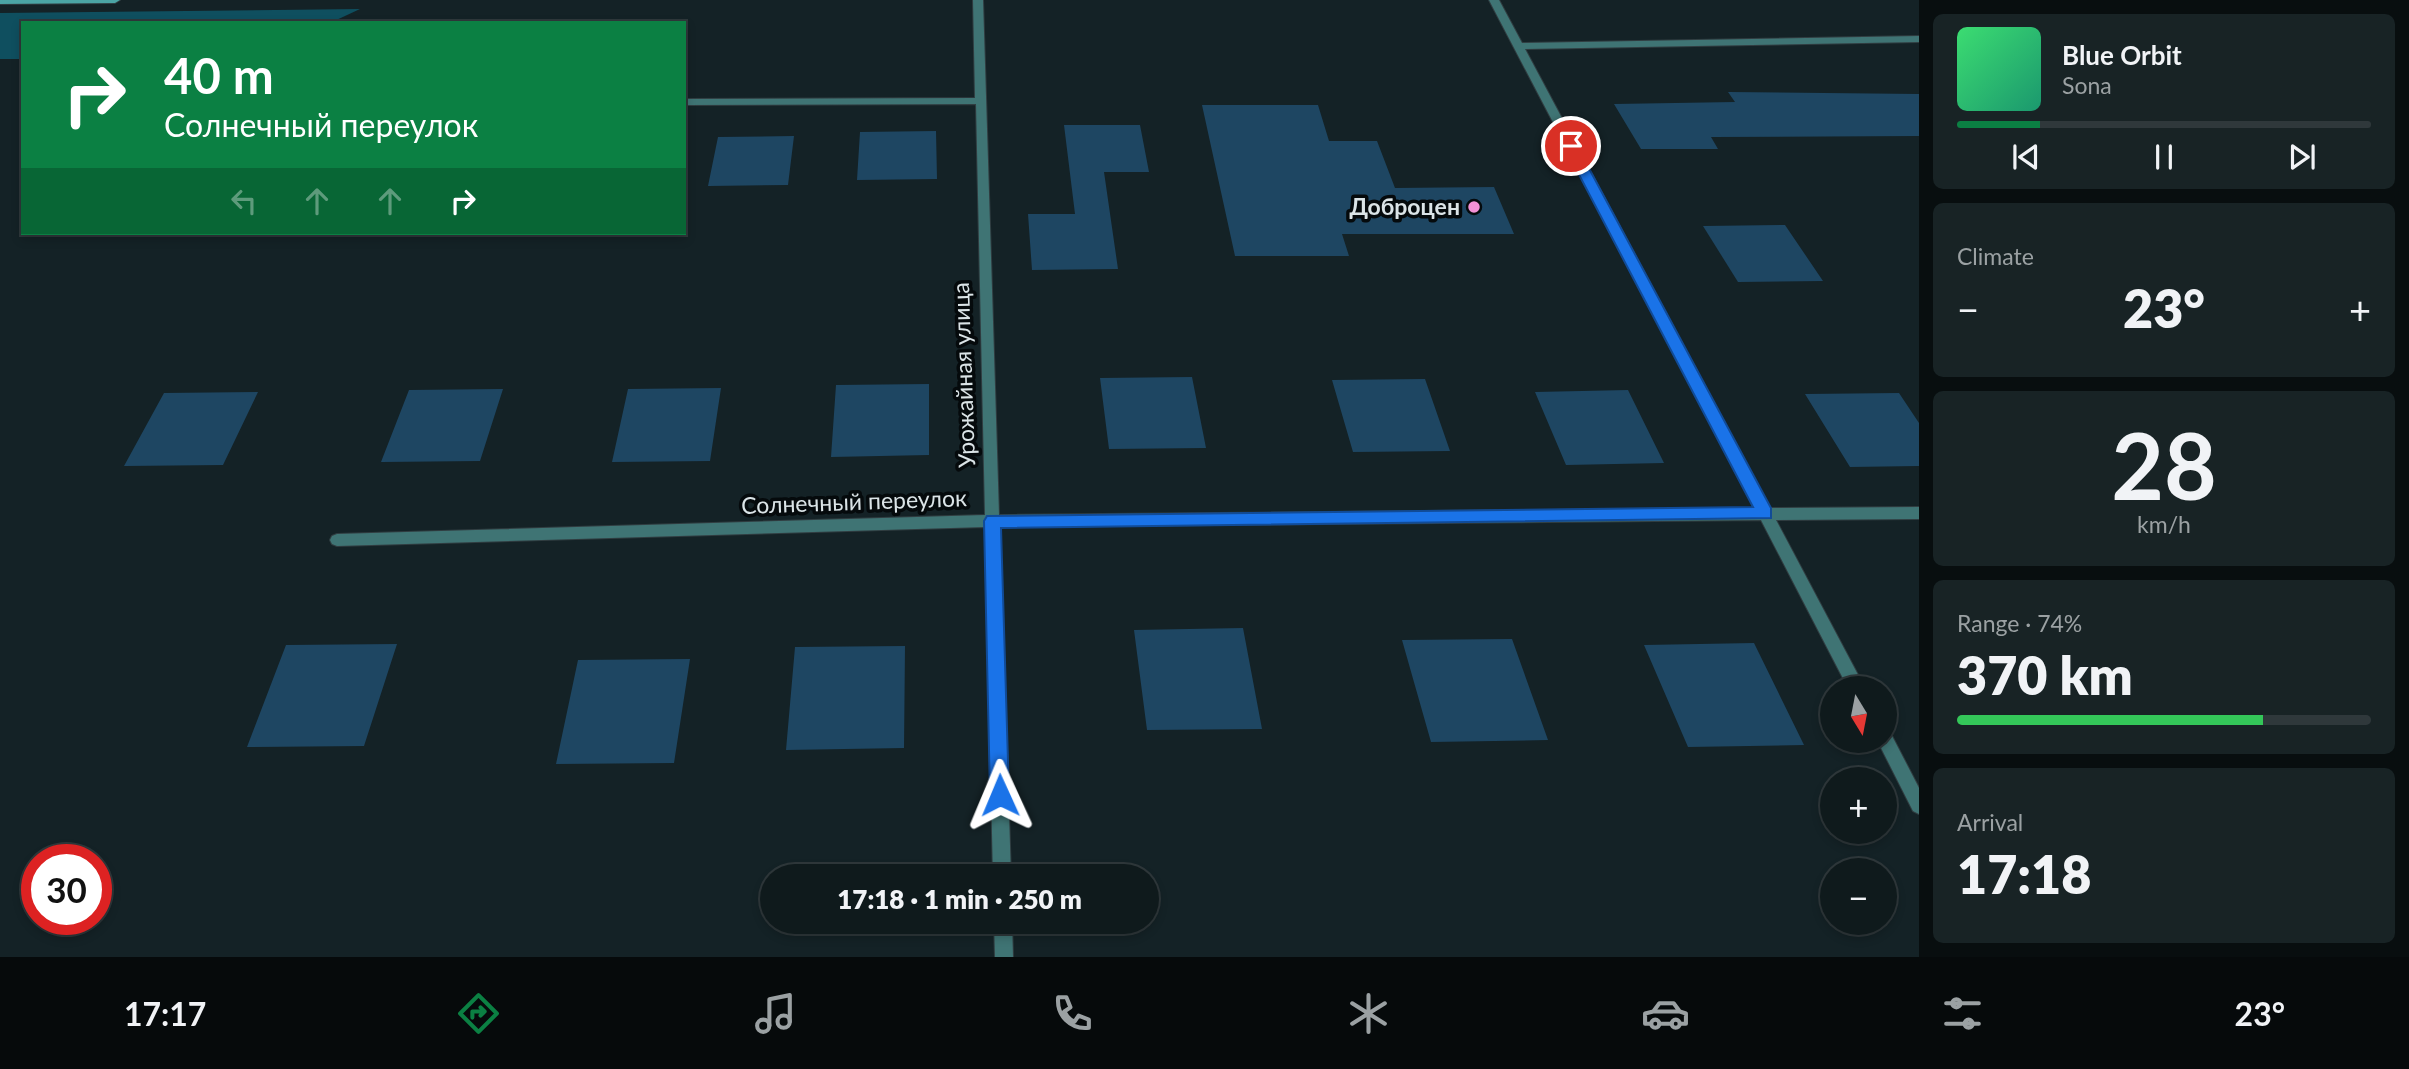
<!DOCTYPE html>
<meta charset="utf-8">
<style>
body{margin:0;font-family:Lato,sans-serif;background:#182325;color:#f1f3f6;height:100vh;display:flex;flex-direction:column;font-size:26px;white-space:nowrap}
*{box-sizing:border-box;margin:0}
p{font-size:23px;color:#9ba1a3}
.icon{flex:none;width:38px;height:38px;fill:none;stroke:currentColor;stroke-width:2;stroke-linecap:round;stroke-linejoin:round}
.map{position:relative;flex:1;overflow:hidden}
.sheet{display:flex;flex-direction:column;gap:14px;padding:14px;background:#080e0f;width:490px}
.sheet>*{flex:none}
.top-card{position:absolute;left:21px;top:21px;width:665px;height:214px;border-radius:0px;box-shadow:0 4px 10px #0003,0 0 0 2px #2f383b;background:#0b8043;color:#fff;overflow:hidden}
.needle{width:46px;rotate:170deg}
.tools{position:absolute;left:1820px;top:676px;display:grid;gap:14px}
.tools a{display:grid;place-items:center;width:77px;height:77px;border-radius:50%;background:#0f1a1c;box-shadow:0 4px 10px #0003,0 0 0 2px #2f383b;font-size:35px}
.speed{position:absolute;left:21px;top:844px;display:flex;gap:14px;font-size:35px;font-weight:700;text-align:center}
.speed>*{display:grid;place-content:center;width:91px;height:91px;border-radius:50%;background:#0f1a1c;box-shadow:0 4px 10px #0003,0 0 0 2px #2f383b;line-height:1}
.speed .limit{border:10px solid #d22;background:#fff;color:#111}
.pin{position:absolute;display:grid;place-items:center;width:60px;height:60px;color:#fff;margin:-30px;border:4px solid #fff;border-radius:50%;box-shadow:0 2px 7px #0007}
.me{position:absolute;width:77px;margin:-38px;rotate:359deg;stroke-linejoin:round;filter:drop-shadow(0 0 5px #0008)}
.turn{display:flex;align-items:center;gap:24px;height:147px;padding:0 28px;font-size:32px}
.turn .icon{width:91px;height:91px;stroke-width:2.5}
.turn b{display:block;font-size:49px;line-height:60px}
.lanes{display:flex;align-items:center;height:66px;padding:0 28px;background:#0003;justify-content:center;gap:35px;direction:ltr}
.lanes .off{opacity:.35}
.big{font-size:52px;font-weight:800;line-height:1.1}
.sheet .card{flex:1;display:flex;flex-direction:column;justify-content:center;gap:10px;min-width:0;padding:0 24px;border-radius:10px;background:#182325}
.sheet .dial{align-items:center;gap:0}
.dial b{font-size:91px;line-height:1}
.song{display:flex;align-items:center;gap:21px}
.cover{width:84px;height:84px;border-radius:10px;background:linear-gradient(135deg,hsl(140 70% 55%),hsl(160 70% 35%))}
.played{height:7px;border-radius:4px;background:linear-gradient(90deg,#0b8043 20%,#2f383b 20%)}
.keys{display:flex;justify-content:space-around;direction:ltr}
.heat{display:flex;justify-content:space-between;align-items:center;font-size:38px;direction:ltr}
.charge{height:10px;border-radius:5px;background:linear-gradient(90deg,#34c759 74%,#2f383b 0)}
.trip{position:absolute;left:760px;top:864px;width:399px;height:70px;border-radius:35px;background:#0f1a1c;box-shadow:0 4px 10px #0003,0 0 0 2px #2f383b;font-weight:800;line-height:70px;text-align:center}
.dock{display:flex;height:112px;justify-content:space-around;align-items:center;background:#060a0b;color:#9ba1a3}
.dock .icon{width:49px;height:49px}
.dock .active{color:#0b8043}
.dock b{font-size:32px;color:#f1f3f6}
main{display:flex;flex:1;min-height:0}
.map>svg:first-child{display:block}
.forest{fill:#0f4f5f}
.building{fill:#1e4662}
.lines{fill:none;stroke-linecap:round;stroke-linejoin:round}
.minor-casing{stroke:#303d41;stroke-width:2}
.secondary-casing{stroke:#303d41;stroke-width:2}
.minor{fill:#3f7474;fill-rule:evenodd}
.secondary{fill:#4ba5a5;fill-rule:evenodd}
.route{fill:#1a73e8;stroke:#114b97;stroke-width:2}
.poi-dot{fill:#f391d6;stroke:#050a0c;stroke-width:2.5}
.labels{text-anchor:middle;stroke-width:7;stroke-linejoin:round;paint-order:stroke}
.poi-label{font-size:23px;font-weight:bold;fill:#dbe4e7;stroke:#050a0c;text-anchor:end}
.street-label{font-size:23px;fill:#dbe4e7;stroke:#050a0c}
</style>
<main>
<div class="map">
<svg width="1919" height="957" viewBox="0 0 1919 957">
<rect width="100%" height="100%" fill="#142226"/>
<path class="forest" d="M360,9L330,23H23V59H0V13Z"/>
<path class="building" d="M1728,92L1919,94V136L1711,137L1718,149H1641L1614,104L1735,102Z
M1202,105H1318L1329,141H1377L1395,188L1494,187L1514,234H1342L1349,256H1235Z
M1064,125H1140L1149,172H1104L1118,269L1032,270L1028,214H1075Z
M936,131L937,179L857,180L860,132Z
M794,136L788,185L708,186L718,137Z
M1785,225L1823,281L1738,282L1703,226Z
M1192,377L1206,448L1109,449L1100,378Z
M1425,379L1450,451L1353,452L1332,380Z
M929,384V455L831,457L836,385Z
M721,388L710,461L612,462L628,389Z
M503,389L480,461L381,462L409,390Z
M1628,390L1664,463L1566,465L1535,392Z
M258,392L223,465L124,466L164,393Z
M1899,393L1919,423V466L1850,467L1805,394Z
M1243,628L1262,729L1147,730L1134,630Z
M1512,639L1548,740L1431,742L1402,640Z
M1754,643L1804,745L1688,747L1644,645Z
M397,644L364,746L247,747L286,645Z
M905,646L904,748L786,750L795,647Z
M690,659L674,763L556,764L578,660Z"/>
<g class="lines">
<defs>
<path id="minor" d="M973,0H983L999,515L1755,508L1489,0H1499L1522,43L1919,36V42L1525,49L1770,508L1919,507V519L1776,520L1865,688H1848L1761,520L1000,527L1011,877H993L985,527L337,546L332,544L330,540L332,536L337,534L985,515L976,104L684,105V99L975,98Z
M1885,732L1891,734L1919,788V814L1913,811L1877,740H1885Z
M994,922H1012L1013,957H995Z"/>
<path id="secondary" d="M0,0H120L115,3L0,4Z"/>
</defs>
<use href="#minor" class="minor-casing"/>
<use href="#secondary" class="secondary-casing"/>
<use href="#minor" class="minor"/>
<use href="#secondary" class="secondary"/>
</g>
<path class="route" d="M1571,142L1577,146L1771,508V518L1001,528L1009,795L1007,801L1000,804L993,801L990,795L984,521L987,516L1753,507L1564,146Z"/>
<circle class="poi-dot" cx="1474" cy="207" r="7"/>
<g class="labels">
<g class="poi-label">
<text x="1460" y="215">Доброцен</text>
</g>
<g class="street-label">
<text transform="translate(964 375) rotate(-92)" y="8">Урожайная улица</text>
<text transform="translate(854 502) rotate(-2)" y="8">Солнечный переулок</text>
</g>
</g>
</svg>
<div class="tools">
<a><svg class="needle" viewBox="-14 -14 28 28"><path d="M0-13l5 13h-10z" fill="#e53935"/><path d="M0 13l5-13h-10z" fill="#9ba1a3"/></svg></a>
<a>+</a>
<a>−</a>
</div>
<div class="speed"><div class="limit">30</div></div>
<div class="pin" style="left:1571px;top:146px;background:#d93025"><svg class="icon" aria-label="arrive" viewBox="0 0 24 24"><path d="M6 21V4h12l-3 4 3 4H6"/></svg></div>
<svg class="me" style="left:1000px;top:795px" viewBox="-20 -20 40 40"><path d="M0-17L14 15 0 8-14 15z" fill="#1a73e8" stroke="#fff" stroke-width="4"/></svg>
<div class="trip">17:18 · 1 min · 250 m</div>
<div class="top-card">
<div class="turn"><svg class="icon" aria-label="right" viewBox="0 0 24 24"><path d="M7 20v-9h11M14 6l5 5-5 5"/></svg><div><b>40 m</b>Солнечный переулок</div></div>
<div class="lanes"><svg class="icon off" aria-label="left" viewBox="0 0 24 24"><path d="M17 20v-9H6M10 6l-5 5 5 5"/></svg><svg class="icon off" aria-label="ahead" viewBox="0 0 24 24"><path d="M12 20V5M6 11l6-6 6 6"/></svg><svg class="icon off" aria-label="ahead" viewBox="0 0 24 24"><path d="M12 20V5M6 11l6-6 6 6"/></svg><svg class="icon" aria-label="right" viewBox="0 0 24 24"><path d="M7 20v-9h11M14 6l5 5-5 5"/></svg></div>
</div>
</div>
<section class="sheet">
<div class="card">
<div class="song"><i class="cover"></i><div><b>Blue Orbit</b><p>Sona</p></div></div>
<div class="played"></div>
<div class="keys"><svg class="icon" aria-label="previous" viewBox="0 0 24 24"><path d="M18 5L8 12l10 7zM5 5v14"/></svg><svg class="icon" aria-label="pause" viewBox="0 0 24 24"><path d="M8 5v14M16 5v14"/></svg><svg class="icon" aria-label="next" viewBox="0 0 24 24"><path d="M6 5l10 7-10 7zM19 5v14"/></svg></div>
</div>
<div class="card"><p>Climate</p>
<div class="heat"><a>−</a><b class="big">23°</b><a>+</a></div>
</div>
<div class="card dial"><b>28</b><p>km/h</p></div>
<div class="card"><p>Range · 74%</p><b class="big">370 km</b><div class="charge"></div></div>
<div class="card"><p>Arrival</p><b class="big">17:18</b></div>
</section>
</main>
<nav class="dock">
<b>17:17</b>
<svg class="icon active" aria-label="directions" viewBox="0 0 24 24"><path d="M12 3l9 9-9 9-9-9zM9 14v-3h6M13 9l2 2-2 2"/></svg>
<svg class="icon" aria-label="music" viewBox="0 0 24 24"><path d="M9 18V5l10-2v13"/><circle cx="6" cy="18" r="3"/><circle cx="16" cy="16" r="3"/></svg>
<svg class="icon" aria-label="phone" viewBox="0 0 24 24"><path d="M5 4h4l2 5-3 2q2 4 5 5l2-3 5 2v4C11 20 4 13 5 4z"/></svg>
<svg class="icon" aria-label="climate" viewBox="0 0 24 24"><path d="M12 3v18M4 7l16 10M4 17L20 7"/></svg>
<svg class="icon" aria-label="car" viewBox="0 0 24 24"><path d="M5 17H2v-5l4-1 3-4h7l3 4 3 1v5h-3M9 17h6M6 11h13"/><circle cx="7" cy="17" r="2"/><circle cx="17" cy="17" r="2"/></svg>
<svg class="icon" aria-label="filters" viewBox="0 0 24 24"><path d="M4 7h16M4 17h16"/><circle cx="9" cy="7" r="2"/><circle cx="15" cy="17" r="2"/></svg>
<b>23°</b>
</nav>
